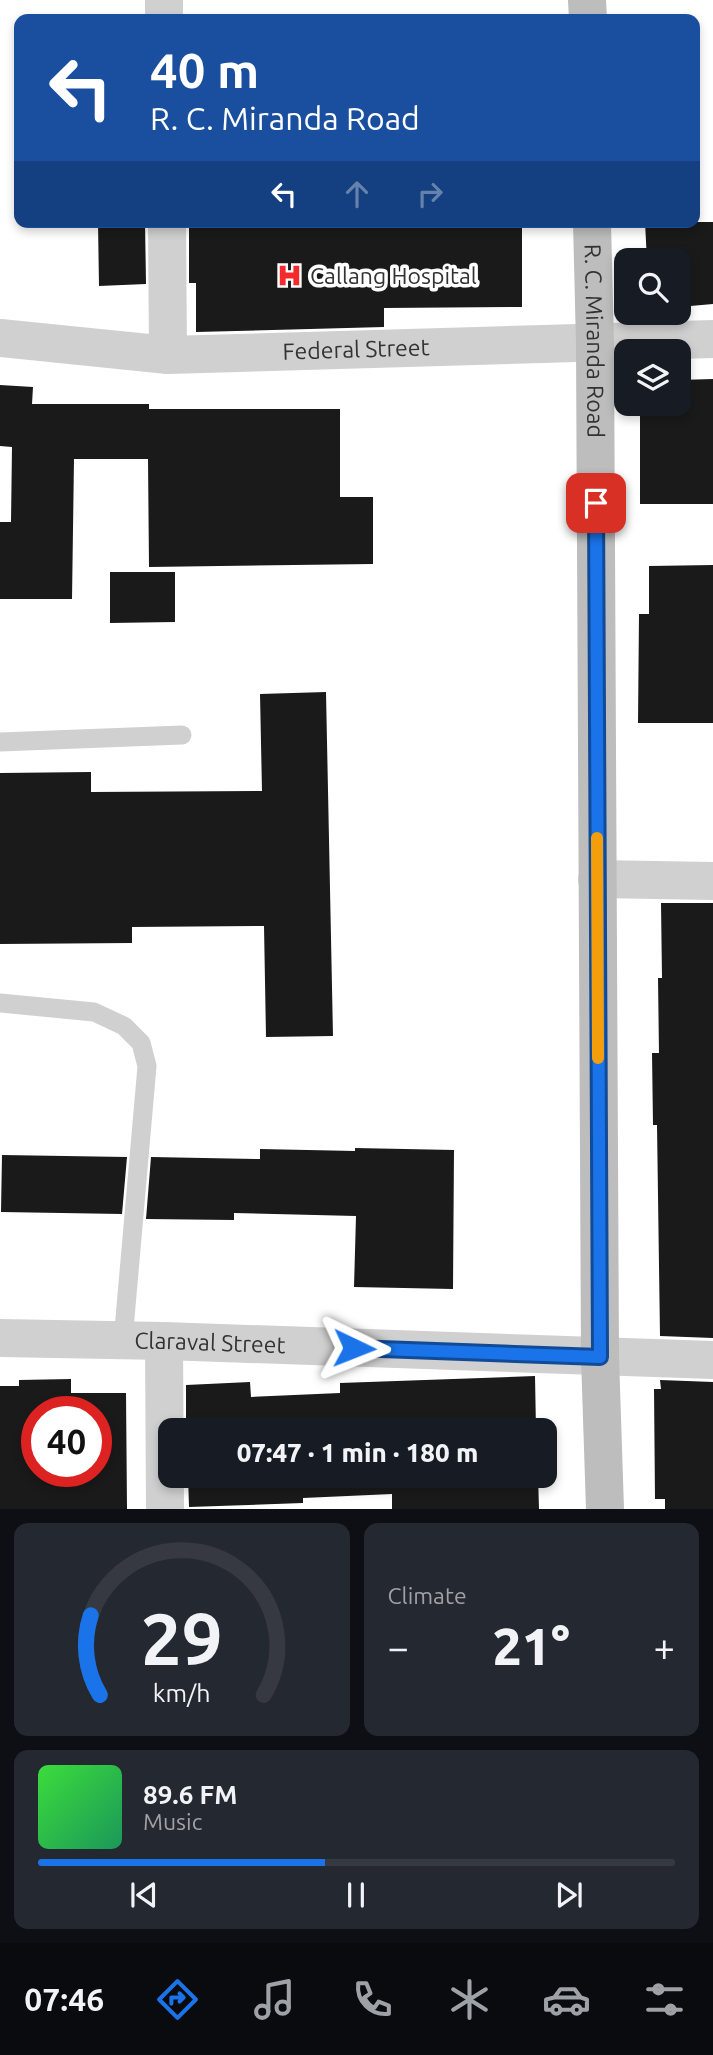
<!DOCTYPE html>
<meta charset="utf-8">
<style>
body{margin:0;font-family:Ubuntu,sans-serif;background:#242831;color:#f1f3f6;height:100vh;display:flex;flex-direction:column;font-size:26px;white-space:nowrap}
*{box-sizing:border-box;margin:0}
p{font-size:23px;color:#9ea1a6}
.icon{flex:none;width:38px;height:38px;fill:none;stroke:currentColor;stroke-width:2;stroke-linecap:round;stroke-linejoin:round}
.map{position:relative;height:1509px;overflow:hidden}
.sheet{display:flex;flex-direction:column;gap:14px;padding:14px;background:#0d0f14;flex:1}
.sheet>*{flex:none}
.hud{position:absolute;left:14px;top:14px;width:686px;height:214px;border-radius:14px;box-shadow:0 4px 10px #0003;background:#1a4fa0;color:#fff;overflow:hidden}
.buttons{position:absolute;left:614px;top:248px;display:grid;gap:14px}
.buttons a{display:grid;place-items:center;width:77px;height:77px;border-radius:14px;background:#171b24;box-shadow:0 4px 10px #0003;font-size:35px}
.speed{position:absolute;left:21px;top:1396px;display:flex;gap:14px;font-size:35px;font-weight:700;text-align:center}
.speed>*{display:grid;place-content:center;width:91px;height:91px;border-radius:50%;background:#171b24;box-shadow:0 4px 10px #0003;line-height:1}
.speed .limit{border:10px solid #d22;background:#fff;color:#111}
.pin{position:absolute;display:grid;place-items:center;width:60px;height:60px;color:#fff;margin:-30px;border-radius:14px;box-shadow:0 4px 10px #0006}
.me{position:absolute;width:77px;margin:-38px;rotate:92deg;stroke-linejoin:round;filter:drop-shadow(0 0 5px #0008)}
.turn{display:flex;align-items:center;gap:24px;height:147px;padding:0 21px;font-size:32px}
.turn .icon{width:91px;height:91px;stroke-width:2.5}
.turn b{display:block;font-size:49px;line-height:60px}
.lanes{display:flex;align-items:center;height:66px;padding:0 21px;background:#0003;justify-content:center;gap:35px;direction:ltr}
.lanes .off{opacity:.35}
.big{font-size:52px;font-weight:800;line-height:1.1}
.sheet .widget{flex:1;display:flex;flex-direction:column;justify-content:center;gap:10px;min-width:0;padding:0 24px;border-radius:14px;background:#242831}
.sheet .dial{align-items:center;gap:0}
.dial svg{height:182px;overflow:visible;fill:none;stroke:#363941;stroke-width:7;stroke-linecap:round;text-anchor:middle}
.dial text{fill:#f1f3f6;stroke:none}
.song{display:flex;align-items:center;gap:21px}
.cover{width:84px;height:84px;border-radius:10px;background:linear-gradient(135deg,hsl(120 70% 55%),hsl(150 70% 35%))}
.played{height:7px;border-radius:4px;background:linear-gradient(90deg,#1a73e8 45%,#363941 45%)}
.keys{display:flex;justify-content:space-around;direction:ltr}
.heat{display:flex;justify-content:space-between;align-items:center;font-size:38px;direction:ltr}
.sheet .tiles{flex:1;display:grid;gap:14px;grid-template-columns:1fr 1fr}
.widget:last-child{grid-column:span 2}
.trip{position:absolute;left:158px;top:1418px;width:399px;height:70px;border-radius:14px;background:#171b24;box-shadow:0 4px 10px #0003;font-weight:800;line-height:70px;text-align:center}
.tabs{display:flex;height:112px;justify-content:space-around;align-items:center;background:#090b0e;color:#9ea1a6}
.tabs .icon{width:49px;height:49px}
.tabs .on{color:#1a73e8}
.tabs b{font-size:32px;color:#f1f3f6}
.map>svg:first-child{display:block}
.building{fill:#1a1a1a;fill-rule:evenodd}
.lines{fill:none;stroke-linecap:round;stroke-linejoin:round}
.service{stroke:#d0d0d0;stroke-width:19}
.minor{stroke:#d0d0d0;stroke-width:38}
.tertiary{stroke:#d0d0d0;stroke-width:38}
.secondary{stroke:#bdbdbd;stroke-width:38}
.route-casing{stroke:#114b97;stroke-width:18}
.route{stroke:#1a73e8;stroke-width:12}
.slow{stroke:#f59e0b;stroke-width:12}
.labels{text-anchor:middle;stroke-width:7;stroke-linejoin:round;paint-order:stroke}
.poi-label{font-size:23px;fill:#333;stroke:#fff;text-anchor:start}
.street-label{font-size:23px;fill:#333;stroke:#fff}
</style>
<div class="map">
<svg width="713" height="1509" viewBox="0 0 713 1509">
<rect width="100%" height="100%" fill="#fff"/>
<path class="building" d="M98,222H145L146,284L99,286Z
M189,222H522V307L384,308V327L196,332V283H189Z
M645,222H713V304L679,307V261H647Z
M713,379V504H640V404H679V380Z
M0,385L33,387L32,404H149V409H340V497H373V564L149,567L148,459H74L72,599H0V522H11L12,447L0,446Z
M713,565V723H638L639,614H649V566Z
M110,572H175V622L110,623Z
M326,692L333,1036L266,1037L264,926L132,927V943L0,944V773L91,772V792L262,791L260,694Z
M661,903H713V1338L660,1336L657,1125H653L652,1053H659L658,978H662Z
M355,1148L454,1150L453,1289L354,1287L356,1216L234,1213V1220L146,1219L151,1157L260,1159V1149L355,1151Z
M2,1155L127,1157L122,1214L1,1212Z
M535,1376L536,1430H186V1385L250,1382L251,1397L340,1393V1383Z
M71,1379V1393H126L127,1509H0V1386H19V1380ZM37,1412H96V1472H37Z
M660,1380L713,1382V1509H665V1499H655L654,1389H661Z
M188,1475H538L539,1509H392V1494L303,1498V1503L189,1507Z"/>
<g class="lines">
<path class="service" d="M0,742L182,735
M0,1003L94,1012L124,1026L141,1043L147,1066L123,1341"/>
<g class="minor">
<path d="M164,0V19"/>
<path d="M167,222L168,355"/>
<path id="s1" d="M0,338L168,355L713,339"/>
<path d="M164,1341L165,1509"/>
</g>
<g class="tertiary">
<path d="M597,879L713,881"/>
<path id="s2" d="M0,1338L164,1341L713,1360"/>
</g>
<g class="secondary">
<path d="M587,0L588,19"/>
<path id="s3" d="M592,222L595,343L600,1357L605,1509"/>
</g>
</g>
<g class="lines">
<defs>
<path id="route" d="M354,1348L600,1357L596,503"/>
</defs>
<use href="#route" class="route-casing"/>
<use href="#route" class="route"/>
<path class="slow" d="M597,838L598,1058"/>
</g>
<defs>
<symbol id="hospital-bare" viewBox="-9 -9 18 18"><path d="M-5-5h3v3.5h4V-5h3V5h-3V1.5h-4V5h-3Z" fill="#f52a2d" stroke="#fff" stroke-width="2.5" paint-order="stroke"/></symbol>
</defs>
<g fill-rule="evenodd">
<use href="#hospital-bare" x="272" y="258" width="35" height="35"/>
</g>
<g class="labels">
<g class="poi-label">
<text x="310" y="284">Callang Hospital</text>
</g>
<g class="street-label">
<text dy="8" stroke="none"><textPath href="#s3" startOffset="119">R. C. Miranda Road</textPath></text>
<text dy="8" stroke="none"><textPath href="#s1" startOffset="357">Federal Street</textPath></text>
<text dy="8" stroke="none"><textPath href="#s2" startOffset="210">Claraval Street</textPath></text>
</g>
</g>
</svg>
<div class="buttons">
<a><svg class="icon" aria-label="search" viewBox="0 0 24 24"><circle cx="10" cy="10" r="6"/><path d="M15 15l6 6"/></svg></a>
<a><svg class="icon" aria-label="layers" viewBox="0 0 24 24"><path d="M12 4l9 5-9 5-9-5zM3 14l9 5 9-5"/></svg></a>
</div>
<div class="speed"><div class="limit">40</div></div>
<div class="pin" style="left:596px;top:503px;background:#d93025"><svg class="icon" aria-label="arrive" viewBox="0 0 24 24"><path d="M6 21V4h12l-3 4 3 4H6"/></svg></div>
<svg class="me" style="left:354px;top:1348px" viewBox="-20 -20 40 40"><path d="M0-17L14 15 0 8-14 15z" fill="#1a73e8" stroke="#fff" stroke-width="4"/></svg>
<div class="trip">07:47 · 1 min · 180 m</div>
<div class="hud">
<div class="turn"><svg class="icon" aria-label="left" viewBox="0 0 24 24"><path d="M17 20v-9H6M10 6l-5 5 5 5"/></svg><div><b>40 m</b>R. C. Miranda Road</div></div>
<div class="lanes"><svg class="icon" aria-label="left" viewBox="0 0 24 24"><path d="M17 20v-9H6M10 6l-5 5 5 5"/></svg><svg class="icon off" aria-label="ahead" viewBox="0 0 24 24"><path d="M12 20V5M6 11l6-6 6 6"/></svg><svg class="icon off" aria-label="right" viewBox="0 0 24 24"><path d="M7 20v-9h11M14 6l5 5-5 5"/></svg></div>
</div>
</div>
<section class="sheet">
<div class="tiles">
<div class="widget dial"><svg viewBox="0 0 100 80">
<path d="M14 69A42 42 0 1 1 86 69"/>
<path d="M14 69A42 42 0 0 1 10 34" stroke="#1a73e8"/>
<text x="50" y="56" font-size="32" font-weight="700">29</text>
<text x="50" y="72" font-size="11">km/h</text>
</svg></div>
<div class="widget"><p>Climate</p>
<div class="heat"><a>−</a><b class="big">21°</b><a>+</a></div>
</div>
<div class="widget">
<div class="song"><i class="cover"></i><div><b>89.6 FM</b><p>Music</p></div></div>
<div class="played"></div>
<div class="keys"><svg class="icon" aria-label="previous" viewBox="0 0 24 24"><path d="M18 5L8 12l10 7zM5 5v14"/></svg><svg class="icon" aria-label="pause" viewBox="0 0 24 24"><path d="M8 5v14M16 5v14"/></svg><svg class="icon" aria-label="next" viewBox="0 0 24 24"><path d="M6 5l10 7-10 7zM19 5v14"/></svg></div>
</div>
</div>
</section>
<nav class="tabs">
<b>07:46</b>
<svg class="icon on" aria-label="directions" viewBox="0 0 24 24"><path d="M12 3l9 9-9 9-9-9zM9 14v-3h6M13 9l2 2-2 2"/></svg>
<svg class="icon" aria-label="music" viewBox="0 0 24 24"><path d="M9 18V5l10-2v13"/><circle cx="6" cy="18" r="3"/><circle cx="16" cy="16" r="3"/></svg>
<svg class="icon" aria-label="phone" viewBox="0 0 24 24"><path d="M5 4h4l2 5-3 2q2 4 5 5l2-3 5 2v4C11 20 4 13 5 4z"/></svg>
<svg class="icon" aria-label="climate" viewBox="0 0 24 24"><path d="M12 3v18M4 7l16 10M4 17L20 7"/></svg>
<svg class="icon" aria-label="car" viewBox="0 0 24 24"><path d="M5 17H2v-5l4-1 3-4h7l3 4 3 1v5h-3M9 17h6M6 11h13"/><circle cx="7" cy="17" r="2"/><circle cx="17" cy="17" r="2"/></svg>
<svg class="icon" aria-label="filters" viewBox="0 0 24 24"><path d="M4 7h16M4 17h16"/><circle cx="9" cy="7" r="2"/><circle cx="15" cy="17" r="2"/></svg>
</nav>
